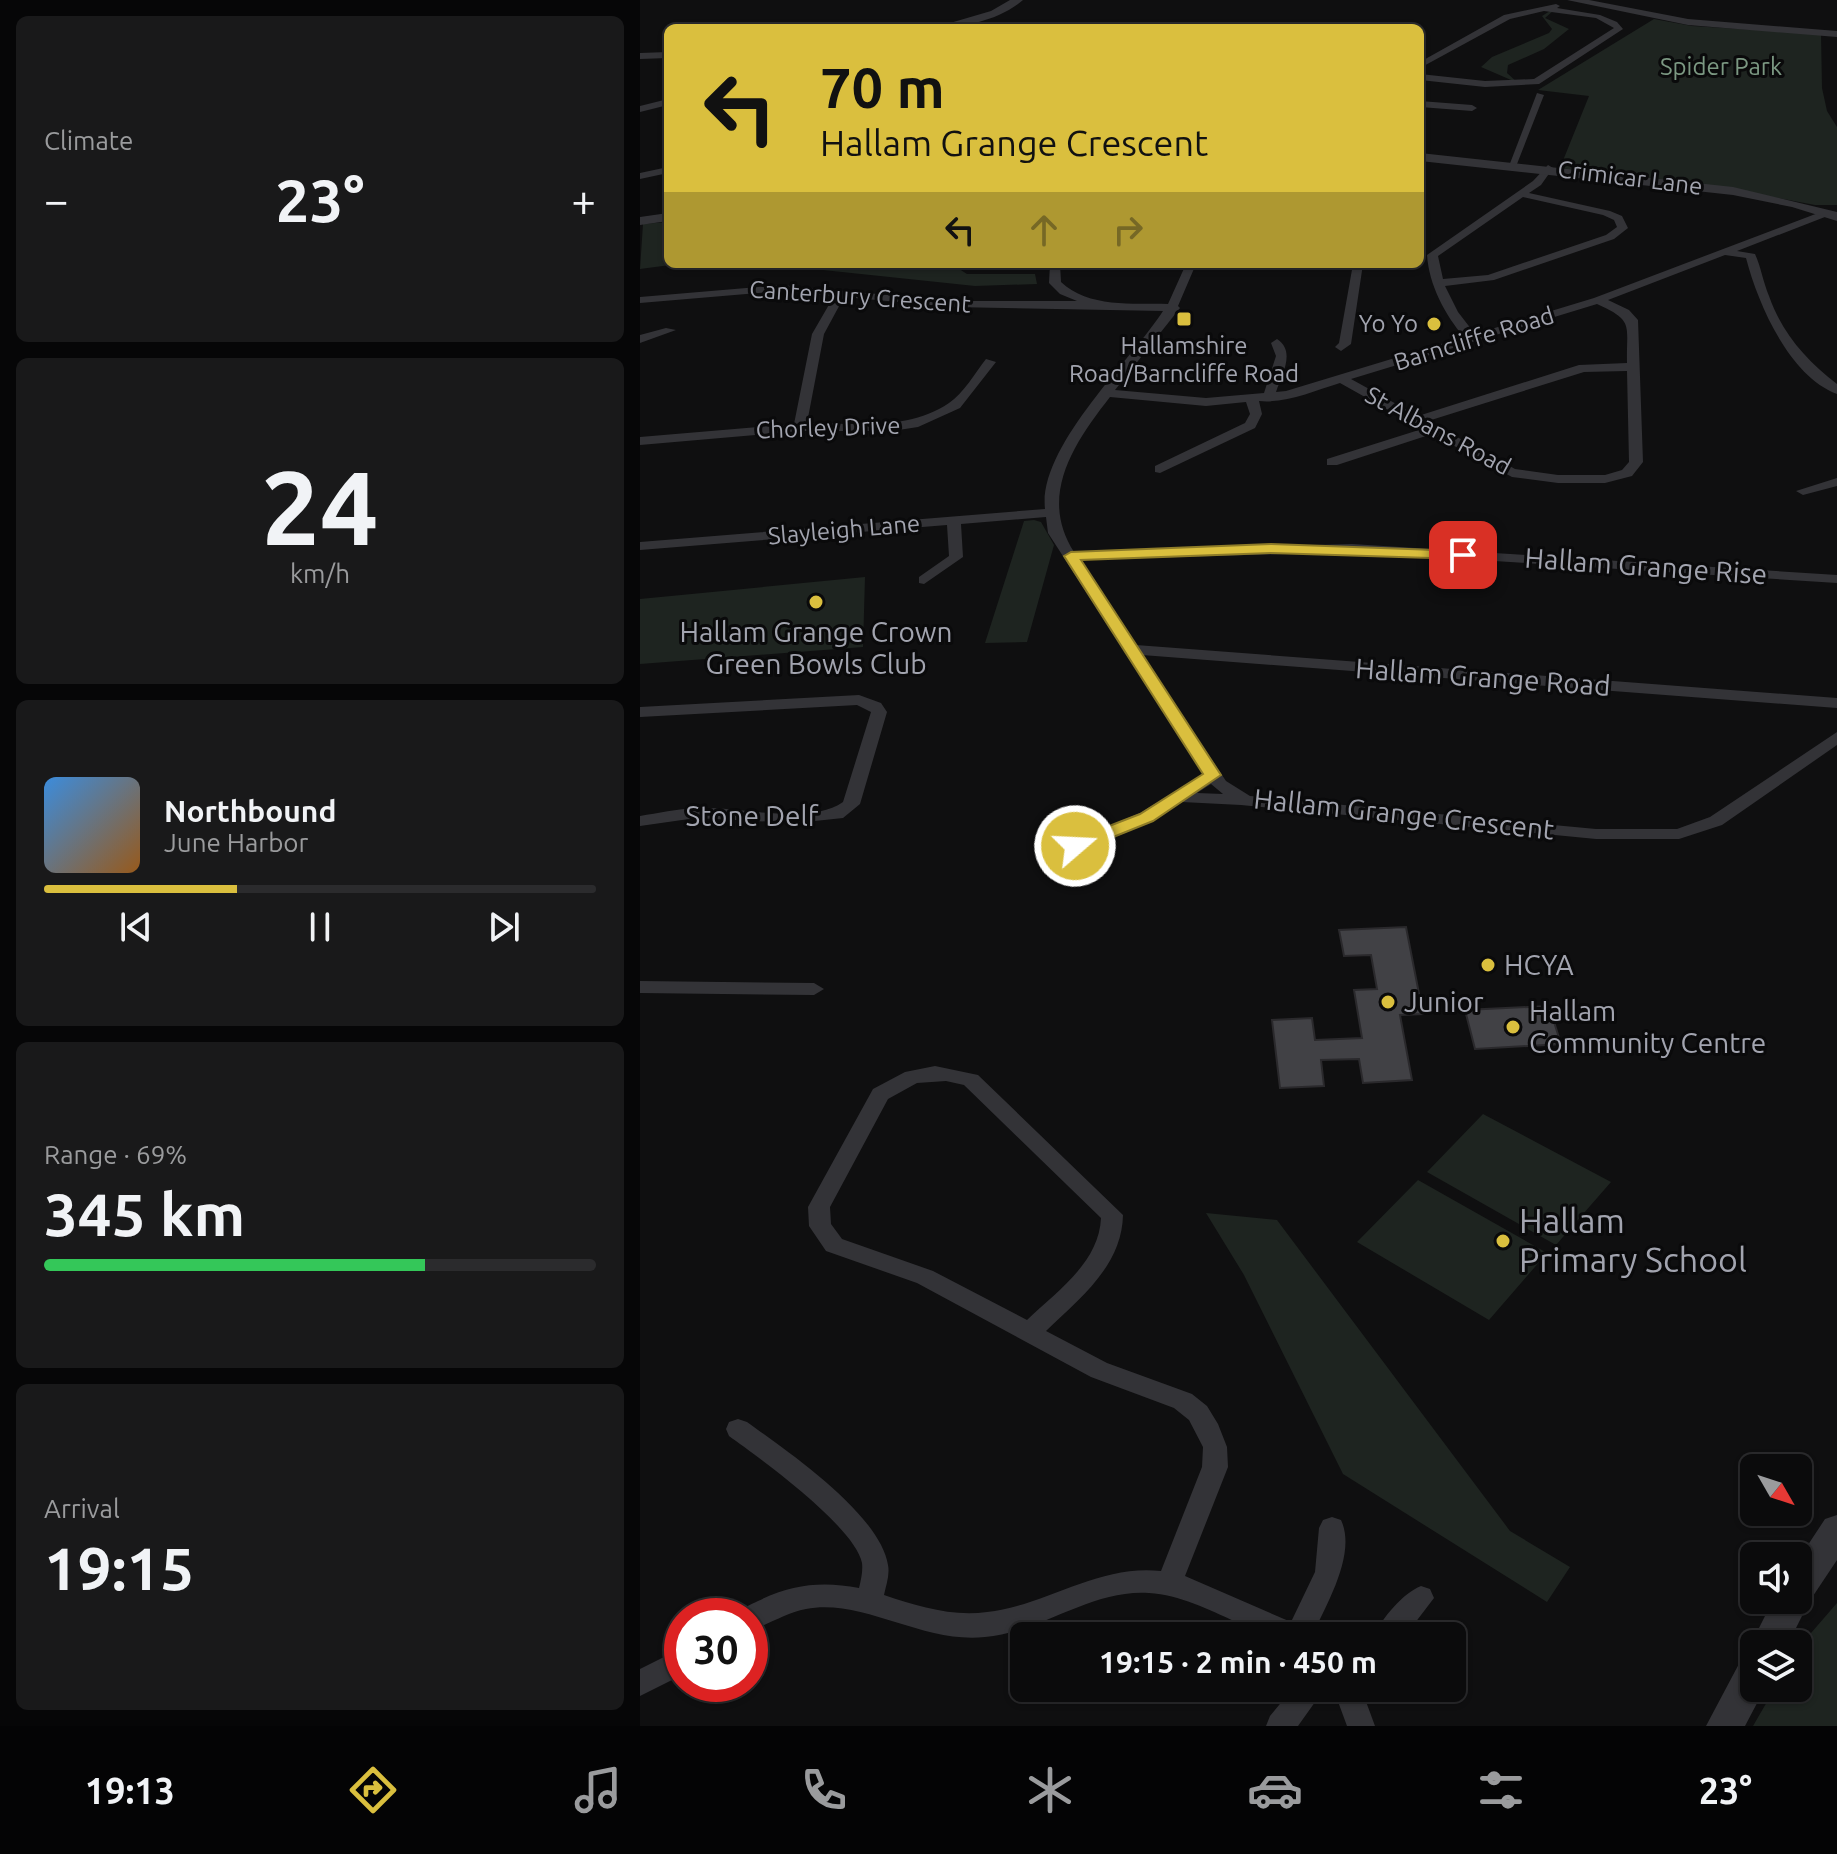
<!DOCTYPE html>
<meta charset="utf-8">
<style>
body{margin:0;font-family:Ubuntu,sans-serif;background:#19191a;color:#f1f3f6;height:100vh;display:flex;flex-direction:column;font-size:30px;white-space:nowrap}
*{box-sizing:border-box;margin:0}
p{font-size:26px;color:#9a9b9d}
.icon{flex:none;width:44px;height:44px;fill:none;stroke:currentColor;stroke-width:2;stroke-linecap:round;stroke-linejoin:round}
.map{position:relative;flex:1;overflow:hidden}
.side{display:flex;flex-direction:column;gap:16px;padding:16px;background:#060607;width:640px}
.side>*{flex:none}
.top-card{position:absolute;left:24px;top:24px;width:760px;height:244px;border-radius:12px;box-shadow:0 2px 6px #0004,0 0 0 2px #2b2b2d;background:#dabf3e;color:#111;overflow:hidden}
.needle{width:52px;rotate:129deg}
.fabs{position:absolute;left:1100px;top:1454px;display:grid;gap:16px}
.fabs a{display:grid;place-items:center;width:72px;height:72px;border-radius:12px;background:#0b0b0c;box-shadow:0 2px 6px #0004,0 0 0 2px #2b2b2d;font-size:40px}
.speed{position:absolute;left:24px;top:1598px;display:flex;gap:16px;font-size:40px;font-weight:700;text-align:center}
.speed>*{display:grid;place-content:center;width:104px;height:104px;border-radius:50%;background:#0b0b0c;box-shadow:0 2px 6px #0004,0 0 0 2px #2b2b2d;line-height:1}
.speed .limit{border:12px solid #d22;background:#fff;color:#111}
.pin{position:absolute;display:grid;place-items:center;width:68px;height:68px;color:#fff;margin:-34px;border-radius:16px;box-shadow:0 4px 12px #0006}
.me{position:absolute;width:88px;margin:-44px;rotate:71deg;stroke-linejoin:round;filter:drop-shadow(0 0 6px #0008)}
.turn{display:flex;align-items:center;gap:28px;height:168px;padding:0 24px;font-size:36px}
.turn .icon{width:104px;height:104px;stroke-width:2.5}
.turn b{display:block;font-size:56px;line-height:68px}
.lanes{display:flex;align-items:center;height:76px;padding:0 24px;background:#0003;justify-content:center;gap:40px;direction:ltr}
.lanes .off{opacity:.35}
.big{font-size:60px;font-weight:700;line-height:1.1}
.side .widget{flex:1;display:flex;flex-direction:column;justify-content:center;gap:12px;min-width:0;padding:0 28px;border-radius:12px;background:#19191a}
.side .dial{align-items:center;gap:0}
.dial b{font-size:104px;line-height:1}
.song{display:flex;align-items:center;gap:24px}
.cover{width:96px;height:96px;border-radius:12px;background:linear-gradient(135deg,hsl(210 70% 55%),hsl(30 70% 35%))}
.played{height:8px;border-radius:4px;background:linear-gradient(90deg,#dabf3e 35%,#2b2b2d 35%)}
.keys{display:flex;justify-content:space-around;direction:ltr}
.heat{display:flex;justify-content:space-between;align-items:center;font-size:44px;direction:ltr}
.charge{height:12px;border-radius:6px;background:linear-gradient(90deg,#34c759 69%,#2b2b2d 0)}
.trip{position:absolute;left:370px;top:1622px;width:456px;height:80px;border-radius:12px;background:#0b0b0c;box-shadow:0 2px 6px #0004,0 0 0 2px #2b2b2d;font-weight:700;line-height:80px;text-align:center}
.tab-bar{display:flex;height:128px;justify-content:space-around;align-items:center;background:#040405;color:#9a9b9d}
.tab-bar .icon{width:56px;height:56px}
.tab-bar .current{color:#dabf3e}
.tab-bar b{font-size:36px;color:#f1f3f6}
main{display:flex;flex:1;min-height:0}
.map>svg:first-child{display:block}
.green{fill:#1e2420}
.building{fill:#414145;stroke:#2a292c;stroke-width:2}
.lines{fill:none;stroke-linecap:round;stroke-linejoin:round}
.minor{fill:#333337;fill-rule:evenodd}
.tertiary{fill:#333337;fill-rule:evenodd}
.route{fill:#dabf3e;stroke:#8e7c28;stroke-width:2}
.poi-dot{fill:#dabf3e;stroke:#0a0a0b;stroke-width:3}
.labels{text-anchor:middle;stroke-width:6;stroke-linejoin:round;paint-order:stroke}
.far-park-label{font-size:24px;fill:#7b9882;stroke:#0a0a0b}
.far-street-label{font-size:24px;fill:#a2a4af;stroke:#0a0a0b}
.far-poi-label{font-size:24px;fill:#a2a4af;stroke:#0a0a0b;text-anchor:end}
.street-label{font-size:28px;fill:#a2a4af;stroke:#0a0a0b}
.poi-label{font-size:28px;fill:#a2a4af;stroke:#0a0a0b;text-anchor:start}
.near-poi-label{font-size:34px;fill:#a2a4af;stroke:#0a0a0b;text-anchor:start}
</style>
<main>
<section class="side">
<div class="widget"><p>Climate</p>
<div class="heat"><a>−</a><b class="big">23°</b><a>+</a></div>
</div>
<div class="widget dial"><b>24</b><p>km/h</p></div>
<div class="widget">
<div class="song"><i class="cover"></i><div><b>Northbound</b><p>June Harbor</p></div></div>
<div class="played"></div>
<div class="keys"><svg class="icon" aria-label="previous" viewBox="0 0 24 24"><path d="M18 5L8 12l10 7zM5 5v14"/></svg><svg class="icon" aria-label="pause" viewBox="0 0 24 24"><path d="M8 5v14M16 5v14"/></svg><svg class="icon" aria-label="next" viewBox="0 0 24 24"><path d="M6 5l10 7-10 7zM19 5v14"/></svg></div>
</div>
<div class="widget"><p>Range · 69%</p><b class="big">345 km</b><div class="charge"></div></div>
<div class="widget"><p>Arrival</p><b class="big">19:15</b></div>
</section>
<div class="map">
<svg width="1197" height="1726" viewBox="0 0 1197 1726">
<rect width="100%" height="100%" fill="#0f0f10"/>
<path class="green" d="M910,11H913L905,18L929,29L904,49L868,65L867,73L878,83L841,67L852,57L909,33L912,29L902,16Z
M1014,19L1052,26L1181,34L1182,88L1187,111L1197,127V205H1175L1095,190L920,168L949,96L898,90Z
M28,222V264H38L0,269L3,224Z
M126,264H295L316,267L327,274H395L397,284L335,286Z
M394,520L401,522L414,545L387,642L345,643L384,521Z
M225,577L223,647L0,664V599Z
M843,1114L971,1182L916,1245L787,1172Z
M778,1180L907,1253L849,1320L717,1242Z
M566,1213L637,1220L870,1531L930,1567L907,1602L703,1474L604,1275Z
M1197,1603V1726H1113L1135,1688H1158V1648Z"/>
<path class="building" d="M766,927L783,1014L760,1015L772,1080L723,1083L719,1059L681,1060L684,1086L640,1088L632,1020L672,1018L675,1040L722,1038L714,990L737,989L731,955L704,956L699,930Z
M909,1006L921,1044L835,1049L825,1010Z"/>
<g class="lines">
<path class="minor" d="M916,4L920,6L917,8L960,15L977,22L983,29L899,84L845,87L780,80V74L845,81L894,79L974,28L956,18L904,11L870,19L780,68V62L864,15Z
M897,93L904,95L877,164L869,166Z
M28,99V105L0,112V106Z
M780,101L832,105L837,108L832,111L780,107Z
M908,165L913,168L901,185L889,193L970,211L982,216L988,228L974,239L854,280L805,286L818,312L835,334L954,298L1186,210L1191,213L1190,215L1097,251L1115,254C1121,267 1123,282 1129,296C1142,333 1166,360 1197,384V394C1149,376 1118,304 1106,258L1085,255L968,300L989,310L998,320L1003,462L992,476L965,483H918L872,477L792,434L697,465H687V459L782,429L700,383C674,391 644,404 619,401L622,414L615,428L520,473L515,472V466L605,423L610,414L606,402L566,406L470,397C434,443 398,496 434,552L712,544L1197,575V583L712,552L440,560L496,645L1197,698V708L502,655L586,781L610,796L956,829H1037L1070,817L1197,732V745L1082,825L1039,839H956L601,805L542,802L512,821L462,843L435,851L429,850L426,846L442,837L419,816L422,812H434L457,831L500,813L564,774L408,533L406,517L321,524L323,557L284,584L279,583V577L309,556L307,525L0,550V542L405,509C398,447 490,362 523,311L312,307L204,297L184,334L167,423C215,423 268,431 309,403C323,394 335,373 346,359L356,362L320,408L278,427L252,431H160L0,445V437L154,424L172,334L194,296L141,291L0,303V297L141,285L312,301H437L420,294L409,283L410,264H420L421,282C448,308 493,303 528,304L546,264H556L538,306L540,308L475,390L566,398L624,393L636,356L631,343L637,339C656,351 642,375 636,392L646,391L824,337C805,315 789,285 787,255L893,181ZM883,197L963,215L974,220L977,227L966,235L848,275L803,279L798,256ZM957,304C995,321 986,325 987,363L939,365L778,416L711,379ZM987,371L989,462L982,470L965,475H918L875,469L788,421L944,372ZM571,784L583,794L557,793Z
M28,167V173L0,179V173Z
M713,264H723L711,344L701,351L695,347L699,343Z
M26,328L36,330L0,343V335Z
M1197,478V486L1163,495L1156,491Z
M219,695L241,703L247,712L220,804L203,818L156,823L56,818L0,826V816C18,813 37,809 56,808C97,806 169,826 203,802L231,712L217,705L0,717V707Z
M0,981L174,983L184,989L174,995L0,993Z
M295,1066L338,1075L483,1215C482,1266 440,1298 406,1331L467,1363L552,1394L567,1406L578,1424L587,1447L588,1467L545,1576L651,1622L675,1572L679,1528L683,1520L692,1517L701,1520C717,1554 686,1605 672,1636C657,1636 637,1639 623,1635C614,1633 604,1626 596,1622C568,1609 540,1595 509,1593C451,1589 402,1632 345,1637C283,1644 223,1598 166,1609C146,1613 129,1624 110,1631V1616H98C102,1607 110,1605 118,1601C152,1584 183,1581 219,1588C221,1580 223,1571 222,1563C215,1527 121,1459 89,1436L86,1429L89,1422L98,1419L107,1422C147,1451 240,1514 248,1565C250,1575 246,1585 244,1595C277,1606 312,1617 347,1612C408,1605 458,1564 521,1571L562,1467L563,1447L549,1420L534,1408L451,1377L277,1283L186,1251L169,1226L168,1207L233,1089L265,1072ZM306,1081L324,1085L461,1218C459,1263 417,1291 387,1320L293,1271L202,1239L191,1224L190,1207L248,1099L277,1083Z
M781,1586L790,1589L794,1598L765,1636H734C742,1618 763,1593 781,1586Z
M42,1648V1675L0,1696V1669Z
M653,1688H685L658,1726H626L630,1716Z
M693,1688H721L735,1726H707Z"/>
<path class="tertiary" d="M370,0H383C360,20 323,28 293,28L351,11Z
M927,0H949L1048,19L1197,31V37L1048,25Z
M28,52V58L0,59V53Z
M780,153L1093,187L1197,212V221L1152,207L1093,195L780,161Z
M28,213V221L0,225V217Z
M1197,1515V1560L1169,1602L1148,1644H1114V1651L1111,1644L1133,1600H1158V1560L1185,1519Z
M1114,1655V1688H1125L1105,1726H1066L1101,1660Z"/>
</g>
<path class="route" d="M631,544L823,551L831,555L823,559L631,553L441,560L581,775L513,821L441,850H428V842L500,814L563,774L424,556L431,552Z"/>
<g class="poi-dot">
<rect x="536" y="311" width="16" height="16" rx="4"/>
<circle cx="794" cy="324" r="8"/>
<circle cx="176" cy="602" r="8"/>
<circle cx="848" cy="965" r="8"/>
<circle cx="748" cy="1002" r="8"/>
<circle cx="873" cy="1027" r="8"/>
<circle cx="863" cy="1241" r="8"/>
</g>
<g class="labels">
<g class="far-park-label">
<text x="1081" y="75">Spider Park</text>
</g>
<g class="far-street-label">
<text transform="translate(990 178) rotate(7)" y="8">Crimicar Lane</text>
<text transform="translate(220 297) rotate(4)" y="8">Canterbury Crescent</text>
<text transform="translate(834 339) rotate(-17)" y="8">Barncliffe Road</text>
<text transform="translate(188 428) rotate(-2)" y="8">Chorley Drive</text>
<text transform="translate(798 431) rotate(28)" y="8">St Albans Road</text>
<text transform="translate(204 530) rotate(-5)" y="8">Slayleigh Lane</text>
</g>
<g class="far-poi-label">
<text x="778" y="332">Yo Yo</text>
<text x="544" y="354" text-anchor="middle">Hallamshire<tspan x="544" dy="28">Road/Barncliffe Road</tspan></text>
</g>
<g class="street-label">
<text transform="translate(1006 566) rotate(4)" y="10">Hallam Grange Rise</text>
<text transform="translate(843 677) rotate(4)" y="10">Hallam Grange Road</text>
<text transform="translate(764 814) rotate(6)" y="10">Hallam Grange Crescent</text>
<text x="112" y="826">Stone Delf</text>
</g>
<g class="poi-label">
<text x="176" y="642" text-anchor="middle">Hallam Grange Crown<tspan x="176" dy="32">Green Bowls Club</tspan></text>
<text x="864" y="975">HCYA</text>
<text x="764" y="1012">Junior</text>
<text x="889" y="1021">Hallam<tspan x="889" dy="32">Community Centre</tspan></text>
</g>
<g class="near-poi-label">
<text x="879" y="1233">Hallam<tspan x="879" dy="39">Primary School</tspan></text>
</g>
</g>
</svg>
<div class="fabs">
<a><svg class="needle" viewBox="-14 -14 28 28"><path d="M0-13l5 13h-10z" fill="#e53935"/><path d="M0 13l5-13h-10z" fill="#9a9b9d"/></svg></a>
<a><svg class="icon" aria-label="sound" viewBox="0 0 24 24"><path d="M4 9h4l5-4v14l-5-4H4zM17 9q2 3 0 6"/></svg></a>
<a><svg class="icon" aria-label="layers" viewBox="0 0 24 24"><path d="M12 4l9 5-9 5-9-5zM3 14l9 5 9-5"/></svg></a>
</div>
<div class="speed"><div class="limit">30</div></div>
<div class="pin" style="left:823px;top:555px;background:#d93025"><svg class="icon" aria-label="arrive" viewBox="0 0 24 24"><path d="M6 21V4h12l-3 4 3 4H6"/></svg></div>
<svg class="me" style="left:435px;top:846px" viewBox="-20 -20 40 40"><circle r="17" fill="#dabf3e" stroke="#fff" stroke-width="3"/><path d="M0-11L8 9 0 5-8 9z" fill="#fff"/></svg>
<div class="trip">19:15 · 2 min · 450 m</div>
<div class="top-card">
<div class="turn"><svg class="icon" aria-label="left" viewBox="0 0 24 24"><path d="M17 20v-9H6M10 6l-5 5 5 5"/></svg><div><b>70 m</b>Hallam Grange Crescent</div></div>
<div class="lanes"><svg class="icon" aria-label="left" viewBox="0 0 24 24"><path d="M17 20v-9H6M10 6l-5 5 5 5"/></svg><svg class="icon off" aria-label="ahead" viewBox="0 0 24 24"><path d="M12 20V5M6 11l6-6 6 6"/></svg><svg class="icon off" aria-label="right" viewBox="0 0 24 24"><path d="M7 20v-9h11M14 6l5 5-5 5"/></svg></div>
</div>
</div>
</main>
<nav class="tab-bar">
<b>19:13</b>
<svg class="icon current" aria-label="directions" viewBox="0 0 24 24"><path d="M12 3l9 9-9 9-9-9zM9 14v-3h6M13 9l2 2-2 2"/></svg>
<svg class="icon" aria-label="music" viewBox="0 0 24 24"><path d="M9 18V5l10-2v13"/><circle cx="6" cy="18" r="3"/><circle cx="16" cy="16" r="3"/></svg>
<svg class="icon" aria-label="phone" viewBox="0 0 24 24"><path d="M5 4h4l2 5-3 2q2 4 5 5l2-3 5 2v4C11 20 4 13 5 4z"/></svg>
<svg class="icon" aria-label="climate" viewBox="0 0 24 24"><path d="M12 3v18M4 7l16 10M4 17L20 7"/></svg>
<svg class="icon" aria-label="car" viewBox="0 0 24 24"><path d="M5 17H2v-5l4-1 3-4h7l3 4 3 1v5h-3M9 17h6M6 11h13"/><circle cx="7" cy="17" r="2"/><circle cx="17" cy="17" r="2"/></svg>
<svg class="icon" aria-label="filters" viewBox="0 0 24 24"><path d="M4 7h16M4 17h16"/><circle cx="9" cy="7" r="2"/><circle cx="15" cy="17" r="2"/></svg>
<b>23°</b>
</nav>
